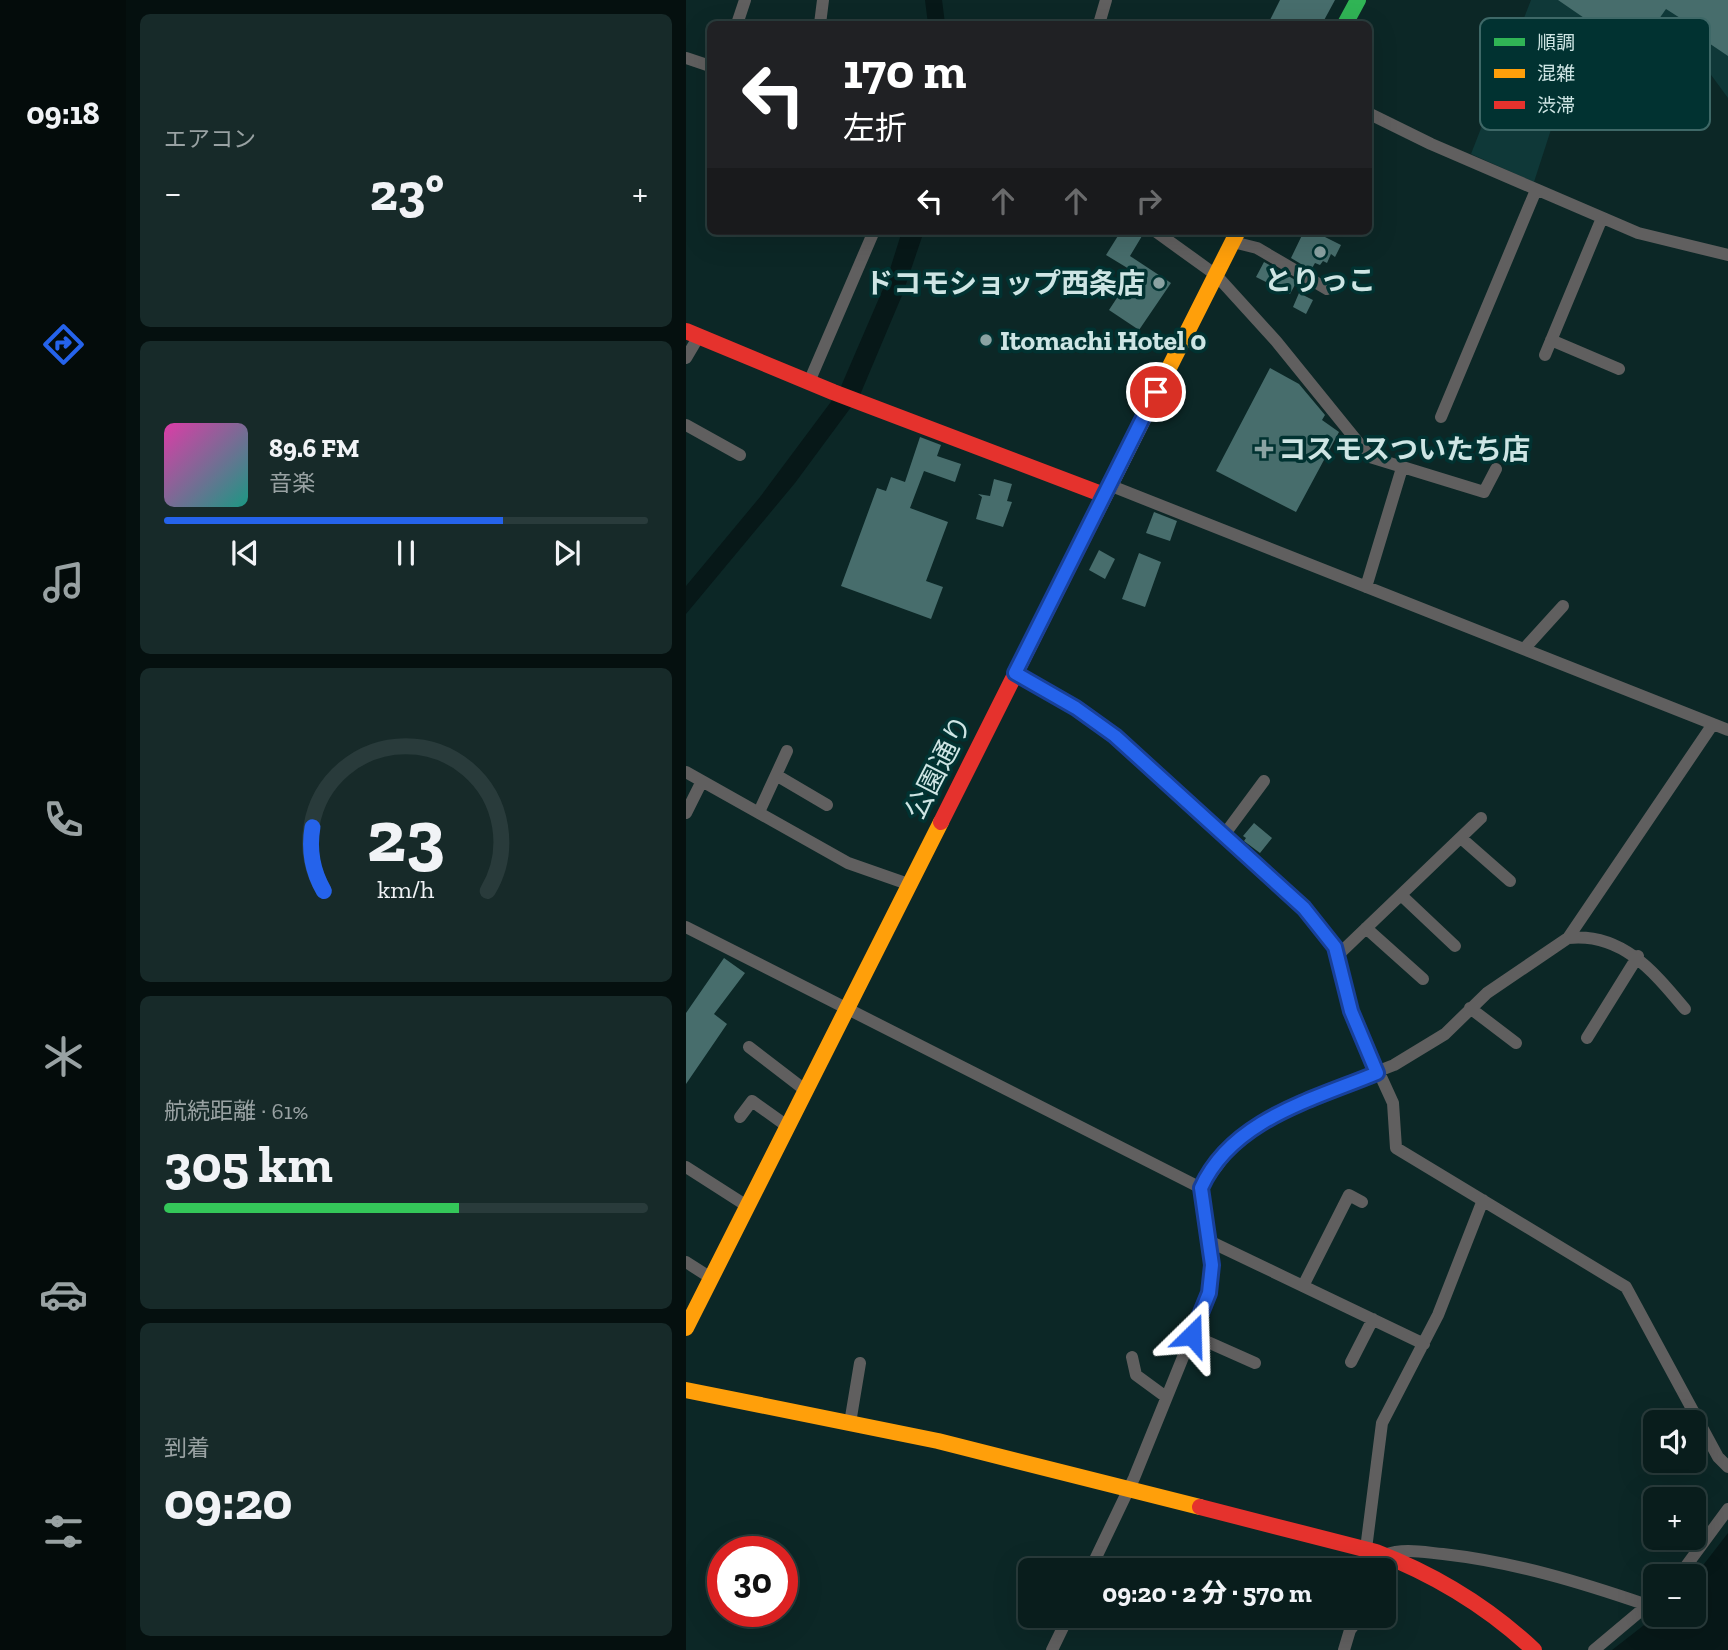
<!DOCTYPE html>
<html lang="ja">
<meta charset="utf-8">
<style>
body{margin:0;font-family:"Zilla Slab","Noto Sans JP",serif;background:#172a29;color:#f1f3f6;height:100vh;display:flex;flex-direction:column;font-size:26px;white-space:nowrap}
*{box-sizing:border-box;margin:0}
p{font-size:23px;color:#99a2a3}
.icon{flex:none;width:38px;height:38px;fill:none;stroke:currentColor;stroke-width:2;stroke-linecap:round;stroke-linejoin:round}
.map{position:relative;flex:1;overflow:hidden}
.panel{display:flex;flex-direction:column;gap:14px;padding:14px;background:#05100f;width:560px}
.panel>*{flex:none}
.banner{position:absolute;left:21px;top:21px;width:665px;height:214px;border-radius:10px;box-shadow:0 7px 28px #0002,0 0 0 2px #293b3b;background:#202124;color:#fff;overflow:hidden}
.tools{position:absolute;left:957px;top:1410px;display:grid;gap:14px}
.tools a{display:grid;place-items:center;width:63px;height:63px;border-radius:10px;background:#091d1c;box-shadow:0 7px 28px #0002,0 0 0 2px #293b3b;font-size:35px}
.speed{position:absolute;left:21px;top:1536px;display:flex;gap:14px;font-size:35px;font-weight:700;text-align:center}
.speed>*{display:grid;place-content:center;width:91px;height:91px;border-radius:50%;background:#091d1c;box-shadow:0 7px 28px #0002,0 0 0 2px #293b3b;line-height:1}
.speed .limit{border:10px solid #d22;background:#fff;color:#111}
.pin{position:absolute;display:grid;place-items:center;width:60px;height:60px;color:#fff;margin:-30px;border:4px solid #fff;border-radius:50%;box-shadow:0 2px 7px #0007}
.me{position:absolute;width:77px;margin:-38px;rotate:22deg;stroke-linejoin:round;filter:drop-shadow(0 0 5px #0008)}
.turn{display:flex;align-items:center;gap:24px;height:147px;padding:0 21px;font-size:32px}
.turn .icon{width:91px;height:91px;stroke-width:2.5}
.turn b{display:block;font-size:49px;line-height:60px}
.lanes{display:flex;align-items:center;height:66px;padding:0 21px;background:#0003;justify-content:center;gap:35px;direction:ltr}
.lanes .off{opacity:.35}
.big{font-size:52px;font-weight:800;line-height:1.1}
.panel .card{flex:1;display:flex;flex-direction:column;justify-content:center;gap:10px;min-width:0;padding:0 24px;border-radius:10px;background:#172a29}
.panel .dial{align-items:center;gap:0}
.dial svg{height:182px;overflow:visible;fill:none;stroke:#293b3b;stroke-width:7;stroke-linecap:round;text-anchor:middle}
.dial text{fill:#f1f3f6;stroke:none}
.song{display:flex;align-items:center;gap:21px}
.cover{width:84px;height:84px;border-radius:10px;background:linear-gradient(135deg,hsl(320 70% 55%),hsl(170 70% 35%))}
.played{height:7px;border-radius:4px;background:linear-gradient(90deg,#2563eb 70%,#293b3b 70%)}
.keys{display:flex;justify-content:space-around;direction:ltr}
.heat{display:flex;justify-content:space-between;align-items:center;font-size:38px;direction:ltr}
.charge{height:10px;border-radius:5px;background:linear-gradient(90deg,#34c759 61%,#293b3b 0)}
.trip{position:absolute;left:332px;top:1558px;width:378px;height:70px;border-radius:10px;background:#091d1c;box-shadow:0 7px 28px #0002,0 0 0 2px #293b3b;font-weight:800;line-height:70px;text-align:center}
main{display:flex;flex:1;min-height:0}
.menu{display:flex;flex-direction:column;width:126px;justify-content:space-around;align-items:center;background:#040c0b;color:#99a2a3}
.menu .icon{width:49px;height:49px}
.menu .on{color:#2563eb}
.menu b{font-size:32px;color:#f1f3f6}
.map>svg:first-child{display:block}
.built{fill:#0f3838}
.water{fill:#071818}
.building{fill:#476d6c}
.lines{fill:none;stroke-linecap:round;stroke-linejoin:round}
.street{stroke:#605f5f;stroke-width:12}
.fast{stroke:#30b455;stroke-width:16}
.slow{stroke:#ff9f0a;stroke-width:16}
.jam{stroke:#e5322d;stroke-width:16}
.route-casing{stroke:#184099;stroke-width:18}
.route{stroke:#2563eb;stroke-width:12}
.poi-dot{fill:#8aa2a2;stroke:#013231;stroke-width:2.5}
.labels{text-anchor:middle;stroke-width:7;stroke-linejoin:round;paint-order:stroke}
.poi-label{font-size:28px;font-weight:bold;fill:#cee5e4;stroke:#013231;text-anchor:start}
.street-label{font-size:28px;fill:#cee5e4;stroke:#013231}
.key{fill:#013231;stroke:#3e6867;stroke-width:2}
.key-label{font-size:19px;fill:#cee5e4}
</style>
<main>
<nav class="menu">
<b>09:18</b>
<svg class="icon on" aria-label="directions" viewBox="0 0 24 24"><path d="M12 3l9 9-9 9-9-9zM9 14v-3h6M13 9l2 2-2 2"/></svg>
<svg class="icon" aria-label="music" viewBox="0 0 24 24"><path d="M9 18V5l10-2v13"/><circle cx="6" cy="18" r="3"/><circle cx="16" cy="16" r="3"/></svg>
<svg class="icon" aria-label="phone" viewBox="0 0 24 24"><path d="M5 4h4l2 5-3 2q2 4 5 5l2-3 5 2v4C11 20 4 13 5 4z"/></svg>
<svg class="icon" aria-label="climate" viewBox="0 0 24 24"><path d="M12 3v18M4 7l16 10M4 17L20 7"/></svg>
<svg class="icon" aria-label="car" viewBox="0 0 24 24"><path d="M5 17H2v-5l4-1 3-4h7l3 4 3 1v5h-3M9 17h6M6 11h13"/><circle cx="7" cy="17" r="2"/><circle cx="17" cy="17" r="2"/></svg>
<svg class="icon" aria-label="filters" viewBox="0 0 24 24"><path d="M4 7h16M4 17h16"/><circle cx="9" cy="7" r="2"/><circle cx="15" cy="17" r="2"/></svg>
</nav>
<section class="panel">
<div class="card"><p>エアコン</p>
<div class="heat"><a>−</a><b class="big">23°</b><a>+</a></div>
</div>
<div class="card">
<div class="song"><i class="cover"></i><div><b>89.6 FM</b><p>音楽</p></div></div>
<div class="played"></div>
<div class="keys"><svg class="icon" aria-label="previous" viewBox="0 0 24 24"><path d="M18 5L8 12l10 7zM5 5v14"/></svg><svg class="icon" aria-label="pause" viewBox="0 0 24 24"><path d="M8 5v14M16 5v14"/></svg><svg class="icon" aria-label="next" viewBox="0 0 24 24"><path d="M6 5l10 7-10 7zM19 5v14"/></svg></div>
</div>
<div class="card dial"><svg viewBox="0 0 100 80">
<path d="M14 69A42 42 0 1 1 86 69"/>
<path d="M14 69A42 42 0 0 1 9 41" stroke="#2563eb"/>
<text x="50" y="56" font-size="32" font-weight="700">23</text>
<text x="50" y="72" font-size="11">km/h</text>
</svg></div>
<div class="card"><p>航続距離 · 61%</p><b class="big">305 km</b><div class="charge"></div></div>
<div class="card"><p>到着</p><b class="big">09:20</b></div>
</section>
<div class="map">
<svg width="1042" height="1650" viewBox="0 0 1042 1650">
<rect width="100%" height="100%" fill="#0c2726"/>
<path class="built" d="M845,0H1042V98L984,19L968,67L894,40L848,182L785,154Z"/>
<path class="water" d="M239,0H256L259,24H242Z
M216,231H238L217,293L174,395L109,483L0,614V586L74,497L153,391L200,282Z
M1042,1533V1650H926L971,1615H1008V1577Z"/>
<path class="building" d="M594,0H649L636,24H582Z
M872,0H1042V56L999,27L1002,23L980,9L949,53Z
M435,231H448L456,236L444,256L485,283L453,330L423,310L448,272L420,255Z
M618,231H640L637,236L655,245L649,257L645,254L641,263L637,261L634,265L629,263L625,270L605,258Z
M578,262L611,281L604,294L570,277Z
M613,293L627,300L620,314L607,307Z
M584,368L613,384L639,415L636,420L653,432L610,512L530,471Z
M234,437L255,445L251,456L275,464L269,482L238,471L224,508L262,522L240,581L257,587L245,619L155,586L191,488L200,491L205,477L219,482Z
M308,479L326,484L321,501L326,502L317,527L290,519L296,497L292,494L304,496Z
M468,512L491,521L484,541L460,533Z
M413,550L429,559L419,579L403,570Z
M453,553L475,562L459,607L436,599Z
M568,823L586,838L574,853L558,841L560,838L557,836Z
M38,958L59,973L28,1014L41,1024L0,1084V1013Z"/>
<g class="lines">
<path class="street" d="M51,24L59,0
M134,24L137,0
M413,24L420,0
M0,58L24,66
M682,113L745,144L952,233L1042,255
M469,231L530,275L590,341L684,457L798,492L810,469
M547,242L571,248L641,289
M865,340L933,369
M859,355L916,218
M0,358L13,336
M123,382L188,231
M755,417L850,190
M0,425L54,455
M423,485L1042,730
M680,587L716,468
M838,649L877,606
M329,672L390,708L429,736L618,908L649,947L665,1011L707,1103L710,1148L940,1287L1032,1457L1042,1467
M0,772L162,863L222,884
M90,775L141,805
M73,812L101,751
M0,813L16,781
M538,835L578,781
M775,838L824,881
M715,895L769,946
M0,927L515,1188
M680,928L737,979
M882,938C936,932 968,972 999,1009
M651,956L795,818
M784,1008L830,1043
M901,1038L952,956
M63,1047L119,1090
M54,1117L66,1101L101,1126
M0,1167L61,1206
M525,1242L738,1344
M0,1262L25,1278
M617,1286L663,1195L676,1202
M506,1335L569,1363
M446,1357L450,1375L480,1397
M665,1362L687,1319
M164,1423L174,1363
M680,1549L696,1423L752,1315L797,1200
M698,1555C718,1548 736,1552 757,1554C828,1562 894,1582 961,1605
M404,1570L448,1478L523,1293L525,1242L515,1188L544,1149L577,1122L623,1098L708,1065L759,1034L801,993L882,938L1027,724
M686,1570L690,1552
M992,1577L1042,1509
M366,1650L383,1615
M658,1650L664,1630L676,1615
M908,1650L970,1598"/>
<path class="fast" d="M659,24L672,0"/>
<path class="slow" d="M410,513L552,231
M0,1328L255,822
M0,1390L252,1441L514,1507"/>
<path class="jam" d="M0,331L147,392L418,495
M255,822L410,513
M514,1507L690,1552C750,1575 801,1606 848,1650"/>
</g>
<g class="lines">
<defs>
<path id="route" d="M470,392L329,673L390,708L429,736L618,908L649,947L665,1011L691,1073C629,1099 546,1119 515,1188L526,1265L523,1293L506,1335"/>
</defs>
<use href="#route" class="route-casing"/>
<use href="#route" class="route"/>
</g>
<g class="poi-dot">
<circle cx="634" cy="252" r="7"/>
<circle cx="473" cy="283" r="7"/>
<circle cx="300" cy="340" r="7"/>
<path d="M574.5 438.5h7v7h7v7h-7v7h-7v-7h-7v-7h7z"/>
</g>
<g class="labels">
<g class="poi-label">
<text x="634" y="290" text-anchor="middle">とりっこ</text>
<text x="459" y="293" text-anchor="end">ドコモショップ西条店</text>
<text x="314" y="350">Itomachi Hotel 0</text>
<text x="592" y="459">コスモスついたち店</text>
</g>
<g class="street-label">
<text transform="translate(252 767) rotate(-63)" y="10">公園通り</text>
</g>
</g>
<rect x="794" y="18" width="230" height="112" rx="10" class="key"/>
<rect x="808" y="38" width="31" height="8" fill="#30b455"/>
<rect x="808" y="69" width="31" height="9" fill="#ff9f0a"/>
<rect x="808" y="101" width="31" height="8" fill="#e5322d"/>
<g class="key-label">
<text x="851" y="49">順調</text>
<text x="851" y="80">混雑</text>
<text x="851" y="112">渋滞</text>
</g>
</svg>
<div class="tools">
<a><svg class="icon" aria-label="sound" viewBox="0 0 24 24"><path d="M4 9h4l5-4v14l-5-4H4zM17 9q2 3 0 6"/></svg></a>
<a>+</a>
<a>−</a>
</div>
<div class="speed"><div class="limit">30</div></div>
<div class="pin" style="left:470px;top:392px;background:#d93025"><svg class="icon" aria-label="arrive" viewBox="0 0 24 24"><path d="M6 21V4h12l-3 4 3 4H6"/></svg></div>
<svg class="me" style="left:506px;top:1335px" viewBox="-20 -20 40 40"><path d="M0-17L14 15 0 8-14 15z" fill="#2563eb" stroke="#fff" stroke-width="4"/></svg>
<div class="trip">09:20 · 2 分 · 570 m</div>
<div class="banner">
<div class="turn"><svg class="icon" aria-label="left" viewBox="0 0 24 24"><path d="M17 20v-9H6M10 6l-5 5 5 5"/></svg><div><b>170 m</b>左折</div></div>
<div class="lanes"><svg class="icon" aria-label="left" viewBox="0 0 24 24"><path d="M17 20v-9H6M10 6l-5 5 5 5"/></svg><svg class="icon off" aria-label="ahead" viewBox="0 0 24 24"><path d="M12 20V5M6 11l6-6 6 6"/></svg><svg class="icon off" aria-label="ahead" viewBox="0 0 24 24"><path d="M12 20V5M6 11l6-6 6 6"/></svg><svg class="icon off" aria-label="right" viewBox="0 0 24 24"><path d="M7 20v-9h11M14 6l5 5-5 5"/></svg></div>
</div>
</div>
</main>
